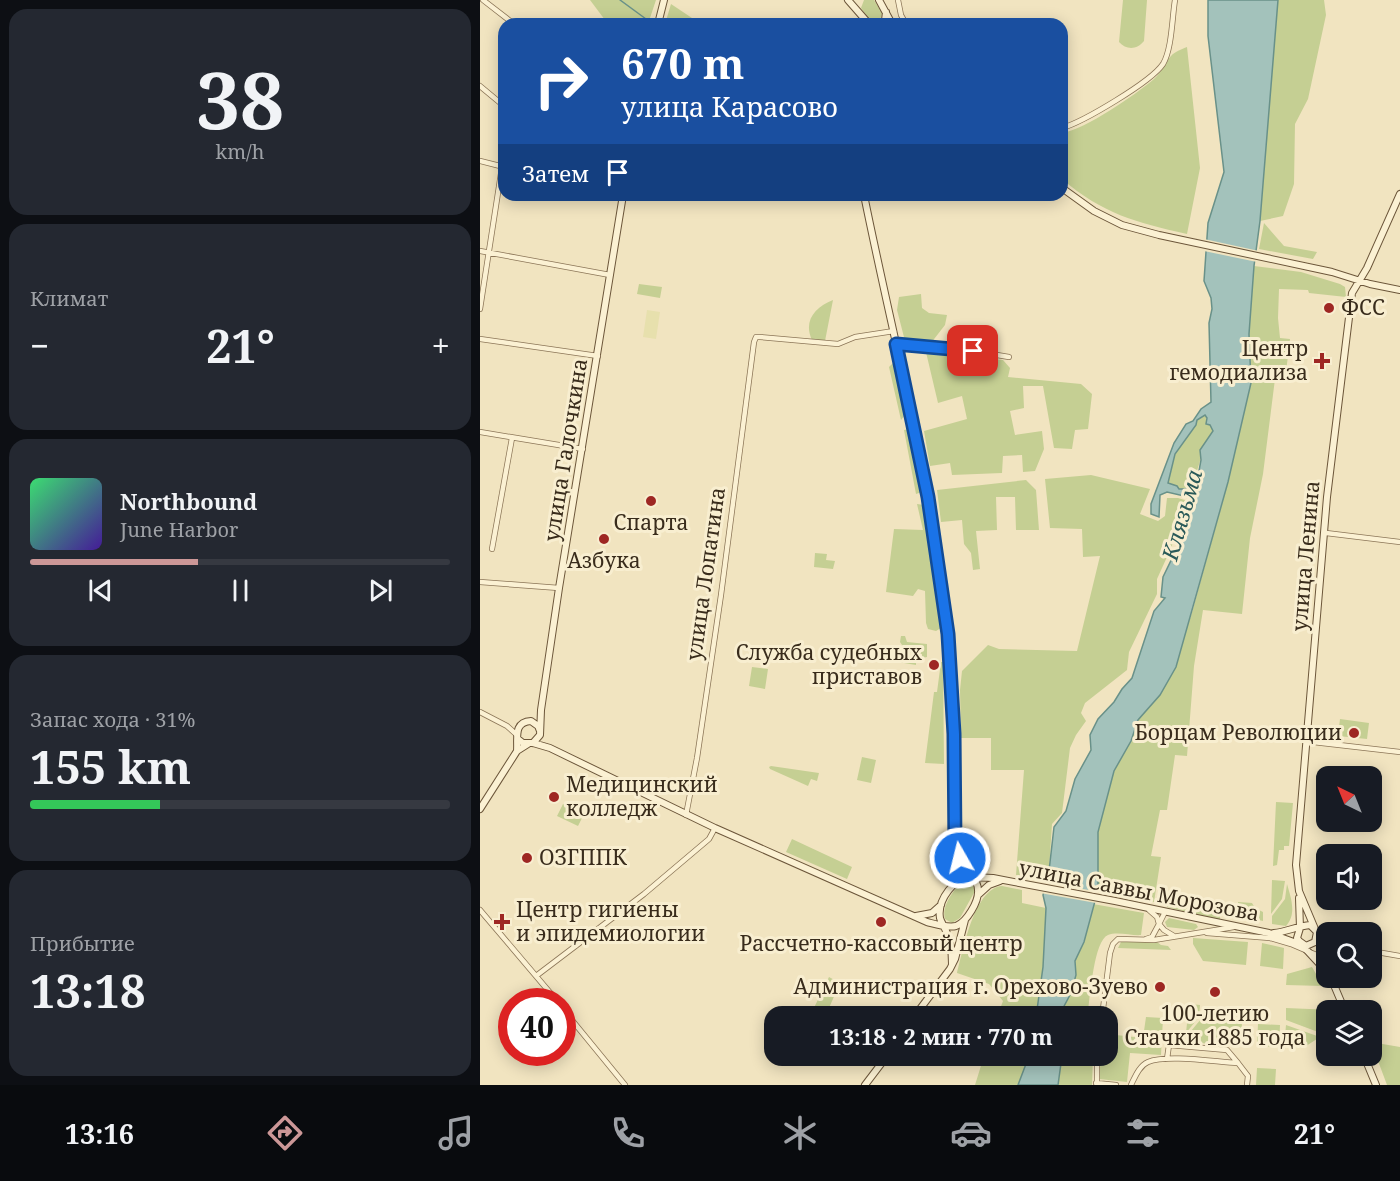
<!DOCTYPE html>
<html lang="ru">
<meta charset="utf-8">
<style>
body{margin:0;font-family:"Noto Serif",serif;background:#242831;color:#f1f3f6;height:100vh;display:flex;flex-direction:column;font-size:22px;white-space:nowrap}
*{box-sizing:border-box;margin:0}
p{font-size:20px;color:#9ea1a6}
.icon{flex:none;width:33px;height:33px;fill:none;stroke:currentColor;stroke-width:2;stroke-linecap:round;stroke-linejoin:round}
.map{position:relative;flex:1;overflow:hidden}
.side{display:flex;flex-direction:column;gap:9px;padding:9px;background:#0d0f14;width:480px}
.side>*{flex:none}
.guide{position:absolute;left:18px;top:18px;width:570px;height:183px;border-radius:18px;box-shadow:0 3px 15px #0003;background:#1a4fa0;color:#fff;overflow:hidden}
.needle{width:39px;rotate:317deg}
.tools{position:absolute;left:836px;top:766px;display:grid;gap:12px}
.tools a{display:grid;place-items:center;width:66px;height:66px;border-radius:12px;background:#171b24;box-shadow:0 3px 15px #0003;font-size:30px}
.speed{position:absolute;left:18px;top:988px;display:flex;gap:12px;font-size:30px;font-weight:700;text-align:center}
.speed>*{display:grid;place-content:center;width:78px;height:78px;border-radius:50%;background:#171b24;box-shadow:0 3px 15px #0003;line-height:1}
.speed .limit{border:9px solid #d22;background:#fff;color:#111}
.pin{position:absolute;display:grid;place-items:center;width:51px;height:51px;color:#fff;margin:-26px;border-radius:12px;box-shadow:0 3px 9px #0006}
.me{position:absolute;width:66px;margin:-33px;rotate:352deg;stroke-linejoin:round;filter:drop-shadow(0 0 4px #0008)}
.turn{display:flex;align-items:center;gap:21px;height:126px;padding:0 24px;font-size:27px}
.turn .icon{width:78px;height:78px;stroke-width:2.5}
.turn b{display:block;font-size:42px;line-height:51px}
.then{display:flex;align-items:center;height:57px;padding:0 24px;background:#0003;gap:12px;font-size:22px}
.big{font-size:45px;font-weight:700;line-height:1.1}
.side .tile{flex:1;display:flex;flex-direction:column;justify-content:center;gap:9px;min-width:0;padding:0 21px;border-radius:18px;background:#242831}
.side .dial{align-items:center;gap:0}
.dial b{font-size:78px;line-height:1}
.song{display:flex;align-items:center;gap:18px}
.cover{width:72px;height:72px;border-radius:9px;background:linear-gradient(135deg,hsl(140 70% 55%),hsl(260 70% 35%))}
.played{height:6px;border-radius:3px;background:linear-gradient(90deg,#cc9797 40%,#363941 40%)}
.keys{display:flex;justify-content:space-around;direction:ltr}
.heat{display:flex;justify-content:space-between;align-items:center;font-size:33px;direction:ltr}
.charge{height:9px;border-radius:4px;background:linear-gradient(90deg,#34c759 31%,#363941 0)}
.trip{position:absolute;left:284px;top:1006px;width:354px;height:60px;border-radius:18px;background:#171b24;box-shadow:0 3px 15px #0003;font-weight:700;line-height:60px;text-align:center}
.tab-bar{display:flex;height:96px;justify-content:space-around;align-items:center;background:#090b0e;color:#9ea1a6}
.tab-bar .icon{width:42px;height:42px}
.tab-bar .selected{color:#cc9797}
.tab-bar b{font-size:27px;color:#f1f3f6}
main{display:flex;flex:1;min-height:0}
.map>svg:first-child{display:block}
.farmland{fill:#e7e0ad}
.green{fill:#c5cf93}
.water{fill:#a3c2bb;stroke:#699189;stroke-width:1.5;fill-rule:evenodd}
.pier{fill:#f1e4c0}
.lines{fill:none;stroke-linecap:round;stroke-linejoin:round}
.stream{stroke:#699189;stroke-width:1.5}
.street-casing{stroke:#8b7557;stroke-width:6}
.secondary-casing{stroke:#6c563a;stroke-width:8}
.street{stroke:#fbf1d3;stroke-width:4.5}
.secondary{stroke:#fbf1d3;stroke-width:6}
.route-casing{stroke:#114b97;stroke-width:15}
.route{stroke:#1a73e8;stroke-width:10}
.poi-dot{fill:#9e2723;stroke:#f8eed0;stroke-width:2}
.labels{text-anchor:middle;stroke-width:6;stroke-linejoin:round;paint-order:stroke}
.poi-label{font-size:21px;fill:#392c1c;stroke:#f8eed0;text-anchor:start}
.street-label{font-size:21px;fill:#392c1c;stroke:#f8eed0}
.water-label{font-size:22px;font-style:italic;fill:#2a5a59;stroke:#f8eed0}
</style>
<main>
<section class="side">
<div class="tile dial"><b>38</b><p>km/h</p></div>
<div class="tile"><p>Климат</p>
<div class="heat"><a>−</a><b class="big">21°</b><a>+</a></div>
</div>
<div class="tile">
<div class="song"><i class="cover"></i><div><b>Northbound</b><p>June Harbor</p></div></div>
<div class="played"></div>
<div class="keys"><svg class="icon" aria-label="previous" viewBox="0 0 24 24"><path d="M18 5L8 12l10 7zM5 5v14"/></svg><svg class="icon" aria-label="pause" viewBox="0 0 24 24"><path d="M8 5v14M16 5v14"/></svg><svg class="icon" aria-label="next" viewBox="0 0 24 24"><path d="M6 5l10 7-10 7zM19 5v14"/></svg></div>
</div>
<div class="tile"><p>Запас хода · 31%</p><b class="big">155 km</b><div class="charge"></div></div>
<div class="tile"><p>Прибытие</p><b class="big">13:18</b></div>
</section>
<div class="map">
<svg width="920" height="1085" viewBox="0 0 920 1085">
<rect width="100%" height="100%" fill="#f1e4c0"/>
<path class="farmland" d="M167,310L180,312L176,339L163,337Z"/>
<path class="green" d="M110,0H176L168,24H128Z
M384,0H394L402,13L400,20L396,23L389,20L381,8Z
M643,0H667L664,41C657,50 646,50 639,42Z
M798,0H844L846,15L828,99L815,124L814,184L803,216L780,221Z
M191,4L221,24H185Z
M707,47L720,168L707,234C655,222 623,214 582,179V133C606,129 655,95 674,79C682,72 684,63 691,56C694,52 702,49 707,47Z
M784,223L804,246L837,252L833,259L779,249Z
M774,266L821,272L860,284L865,287L866,297L829,293L828,290L799,289L798,318L800,338L810,339L806,372L796,371L783,474L770,538L762,614L723,610L714,666L707,756L695,755L687,810H680L671,856L681,857L674,902L618,890V832L634,771L651,741L658,720L680,695L711,616L748,482L771,383L769,334Z
M159,284L182,287L180,298L157,294Z
M441,294L442,308L449,313L467,315L465,325L451,343L425,341L417,310L419,297Z
M353,300L345,341L332,340C323,321 335,307 353,300Z
M445,348L475,353L474,369L507,375L512,359L523,360L530,368L528,377L601,384L612,394L608,429L595,430L592,449L574,448L563,386H543L544,408L530,411L535,435L562,431L564,449L555,471L543,472L542,455L523,456L522,473L472,475L470,463L450,466L444,431L487,419L482,396L458,403Z
M413,363L425,415L421,420L409,367Z
M725,415L733,431C721,446 721,466 712,483L716,485L712,489H699L697,486L688,484L695,454L716,425L717,420Z
M429,429L442,492L436,494L424,430Z
M611,475L670,489L660,514L678,521L685,516L687,498H698L708,501L694,521L692,546L677,579V594L649,652L647,670L605,703L601,713L606,721L596,735L590,748L582,813L572,824L569,871L564,880L536,875L544,770H511V738H481L480,690L482,671L508,645L519,649L597,651L620,556L603,557L602,529L570,528L565,479Z
M546,480L556,490L559,530H536L535,497H516L517,530L496,531L500,569L493,570L491,553L484,544L482,520L461,522L457,490Z
M437,504L444,505L461,628L456,631L448,629L446,623L445,591L438,589L433,596L406,592L414,529L443,530Z
M335,553L347,554L346,560L355,561L353,569L334,567Z
M421,636H425L427,642L447,644V657L442,658V654L423,652L422,660L436,663V665L418,662L422,645L420,642Z
M461,662H463L464,764L445,763L454,692H457Z
M272,667L288,669L285,689L269,686Z
M860,719L889,723L887,739L858,736Z
M382,757L396,760L391,783L377,780Z
M291,766L339,773L337,781L331,779L328,786L290,769L289,767Z
M796,802L813,803L809,846H804V850H799L797,865L793,866Z
M83,804L104,814L98,826L77,816Z
M312,839L372,867L367,879L306,852Z
M792,880L805,881L802,899L791,914Z
M484,881L492,883L495,891L480,918L472,923L465,919C461,907 474,888 484,881Z
M807,884C811,898 817,914 806,926L792,924V916L805,899Z
M522,886L542,890V903L566,908L563,967L556,1017H517L523,1001L509,984L477,973C483,951 494,888 522,886Z
M704,900L742,903L741,913L703,904Z
M686,902L740,915V920L687,907Z
M758,902L772,903L775,908L783,912V921L757,915Z
M613,904L664,913L661,935C652,936 637,931 628,935C614,940 610,997 608,1011L617,1017H580L582,1010L591,993L596,975L595,961L604,942Z
M689,918L716,924L718,927L714,930L687,927L685,922Z
M713,938L768,942L766,965L723,961L713,944Z
M641,942H677L681,945L688,946L691,950L638,948Z
M782,943L804,948L803,969L780,966Z
M832,967L843,986L806,985L807,974Z
M349,977L360,983L345,1017L330,1016Z
M709,1004L720,1005L719,1017L706,1033Z
M806,1008L853,1010L846,1011V1035L806,1020Z
M666,1017L683,1018L681,1055L650,1053L647,1082L619,1079L621,1056H627V1034L663,1038Z
M721,1019L762,1022L761,1046L706,1042V1037Z
M778,1024L800,1025L799,1047L777,1046Z
M806,1025L840,1037L823,1048L804,1047Z
M891,1042L920,1047V1085H907Z
M504,1056H549L538,1085H495Z
M582,1056H613L612,1085H578Z
M777,1068L796,1069L795,1085H776Z"/>
<path class="water" d="M728,0H798L780,221L774,266L769,334L771,383L748,482L696,667L680,695L658,720L651,741L634,771L618,832V890L604,942L595,961L596,975L591,993L582,1010L580,1017H556L563,967L566,908L563,895L569,871L574,827L586,811L595,779L611,750L610,735L618,719L634,702L642,689L652,678L674,611L685,598L681,597L683,577L698,546L697,521L711,508L713,498L687,492L680,495L679,517L671,514V504L694,443L706,424L713,421L721,409L731,402L729,323L732,309L731,298L724,281L728,223L744,172L728,36ZM725,415L727,418L726,424L730,425L733,431L720,450L721,460L719,471L712,483L716,485L711,489H699L697,486L688,483L695,454L716,425L717,420Z
M549,1056H582L578,1085H538Z"/>
<path class="pier" d="M724,239L779,251L777,262L724,251Z
M563,882L620,892L616,903L560,893Z"/>
<g class="lines">
<path class="stream" d="M140,0L166,19"/>
<defs>
<path id="street" d="M3,0L34,24
M418,0L421,15L426,24
M0,86L24,106
M582,128C603,122 671,82 683,64C692,49 692,18 695,0
M0,161L24,167
M0,251L130,275
M0,309L24,154
M0,339L118,356
M416,344L493,351L529,357
M0,432L103,449
M846,533L920,542
M12,549L32,438
M0,582L79,588
M0,712L27,726L37,735
M809,736L833,742L920,752
M206,815L217,758L241,595L274,342L276,337H280L358,344L375,337L414,331
M0,910L78,1002
M685,912L679,924L684,930L694,936
M727,933L790,938L811,944L846,959
M666,939L672,937L679,924L677,917L669,910
M891,951L920,956
M56,976L164,894L229,839L235,828
M82,1008L145,1085
M622,1017L630,953L633,944L638,939L674,940L754,927
M687,1059L689,1045L747,1050L758,1063
M616,1083L636,1085
M617,1085V1056
M651,1085C655,1077 659,1066 668,1062C687,1054 736,1062 758,1063L768,1076L767,1085"/>
<path id="secondary" d="M368,0L389,24
M399,0L412,24
M178,24L184,0
M401,24L405,20L406,12
M582,188L614,211L642,225L679,235L852,272L890,284L920,290
M384,195C416,353 459,511 472,672C477,743 477,815 473,885
M38,739L43,743H53L70,748L235,828L447,922C455,924 467,928 476,926C487,922 499,901 498,890C498,884 496,881 492,877C475,876 457,900 460,918C461,922 464,926 466,931C471,942 472,951 472,964
M53,743L60,735L61,710L79,588L143,195
M37,751C38,738 33,722 51,721L58,726L60,731
M0,809L37,751L48,744
M477,848L492,877L513,878L635,901L789,933L822,945L846,971
M498,895L509,885L520,881
M436,916L452,913L461,905
M835,929L819,891L816,865L847,497L872,293L887,268L920,194
M794,933C806,932 818,926 830,925L837,932L835,942L826,946L819,941L817,938L820,928L819,898
M838,936L846,962
M851,978L865,1011
M434,1017L470,969L475,959L485,920
M884,1056L896,1085
M385,1085L407,1056"/>
</defs>
<use href="#street" class="street-casing"/>
<use href="#secondary" class="secondary-casing"/>
<use href="#street" class="street"/>
<use href="#secondary" class="secondary"/>
</g>
<g class="lines">
<defs>
<path id="route" d="M480,858L475,845L474,734L468,634L448,497L416,344L493,351"/>
</defs>
<use href="#route" class="route-casing"/>
<use href="#route" class="route"/>
</g>
<g class="poi-dot">
<circle cx="849" cy="308" r="6"/>
<path d="M839 352h6v6h6v6h-6v6h-6v-6h-6v-6h6z"/>
<circle cx="171" cy="501" r="6"/>
<circle cx="124" cy="539" r="6"/>
<circle cx="454" cy="665" r="6"/>
<circle cx="874" cy="733" r="6"/>
<circle cx="74" cy="797" r="6"/>
<circle cx="47" cy="858" r="6"/>
<path d="M19 913h6v6h6v6h-6v6h-6v-6h-6v-6h6z"/>
<circle cx="401" cy="922" r="6"/>
<circle cx="680" cy="987" r="6"/>
<circle cx="735" cy="992" r="6"/>
</g>
<g class="labels">
<g class="poi-label">
<text x="861" y="315">ФСС</text>
<text x="828" y="356" text-anchor="end">Центр<tspan x="828" dy="24">гемодиализа</tspan></text>
<text x="171" y="530" text-anchor="middle">Спарта</text>
<text x="124" y="568" text-anchor="middle">Азбука</text>
<text x="442" y="660" text-anchor="end">Служба судебных<tspan x="442" dy="24">приставов</tspan></text>
<text x="862" y="740" text-anchor="end">Борцам Революции</text>
<text x="86" y="792">Медицинский<tspan x="86" dy="24">колледж</tspan></text>
<text x="59" y="865">ОЗГППК</text>
<text x="36" y="917">Центр гигиены<tspan x="36" dy="24">и эпидемиологии</tspan></text>
<text x="401" y="951" text-anchor="middle">Рассчетно-кассовый центр</text>
<text x="668" y="994" text-anchor="end">Администрация г. Орехово-Зуево</text>
<text x="735" y="1021" text-anchor="middle">100-летию<tspan x="735" dy="24">Стачки 1885 года</tspan></text>
</g>
<g class="street-label">
<text transform="translate(86 450) rotate(-81)" y="7">улица Галочкина</text>
<text transform="translate(826 556) rotate(-85)" y="7">улица Ленина</text>
<text transform="translate(226 574) rotate(-82)" y="7">улица Лопатина</text>
<text transform="translate(659 891) rotate(11)" y="7">улица Саввы Морозова</text>
</g>
<g class="water-label">
<text transform="translate(702 515) rotate(-74)" y="8">Клязьма</text>
</g>
</g>
</svg>
<div class="tools">
<a><svg class="needle" viewBox="-14 -14 28 28"><path d="M0-13l5 13h-10z" fill="#e53935"/><path d="M0 13l5-13h-10z" fill="#9ea1a6"/></svg></a>
<a><svg class="icon" aria-label="sound" viewBox="0 0 24 24"><path d="M4 9h4l5-4v14l-5-4H4zM17 9q2 3 0 6"/></svg></a>
<a><svg class="icon" aria-label="search" viewBox="0 0 24 24"><circle cx="10" cy="10" r="6"/><path d="M15 15l6 6"/></svg></a>
<a><svg class="icon" aria-label="layers" viewBox="0 0 24 24"><path d="M12 4l9 5-9 5-9-5zM3 14l9 5 9-5"/></svg></a>
</div>
<div class="speed"><div class="limit">40</div></div>
<div class="pin" style="left:493px;top:351px;background:#d93025"><svg class="icon" aria-label="arrive" viewBox="0 0 24 24"><path d="M6 21V4h12l-3 4 3 4H6"/></svg></div>
<svg class="me" style="left:480px;top:858px" viewBox="-20 -20 40 40"><circle r="17" fill="#1a73e8" stroke="#fff" stroke-width="3"/><path d="M0-11L8 9 0 5-8 9z" fill="#fff"/></svg>
<div class="trip">13:18 · 2 мин · 770 m</div>
<div class="guide">
<div class="turn"><svg class="icon" aria-label="right" viewBox="0 0 24 24"><path d="M7 20v-9h11M14 6l5 5-5 5"/></svg><div><b>670 m</b>улица Карасово</div></div>
<div class="then">Затем<svg class="icon" aria-label="arrive" viewBox="0 0 24 24"><path d="M6 21V4h12l-3 4 3 4H6"/></svg></div>
</div>
</div>
</main>
<nav class="tab-bar">
<b>13:16</b>
<svg class="icon selected" aria-label="directions" viewBox="0 0 24 24"><path d="M12 3l9 9-9 9-9-9zM9 14v-3h6M13 9l2 2-2 2"/></svg>
<svg class="icon" aria-label="music" viewBox="0 0 24 24"><path d="M9 18V5l10-2v13"/><circle cx="6" cy="18" r="3"/><circle cx="16" cy="16" r="3"/></svg>
<svg class="icon" aria-label="phone" viewBox="0 0 24 24"><path d="M5 4h4l2 5-3 2q2 4 5 5l2-3 5 2v4C11 20 4 13 5 4z"/></svg>
<svg class="icon" aria-label="climate" viewBox="0 0 24 24"><path d="M12 3v18M4 7l16 10M4 17L20 7"/></svg>
<svg class="icon" aria-label="car" viewBox="0 0 24 24"><path d="M5 17H2v-5l4-1 3-4h7l3 4 3 1v5h-3M9 17h6M6 11h13"/><circle cx="7" cy="17" r="2"/><circle cx="17" cy="17" r="2"/></svg>
<svg class="icon" aria-label="filters" viewBox="0 0 24 24"><path d="M4 7h16M4 17h16"/><circle cx="9" cy="7" r="2"/><circle cx="15" cy="17" r="2"/></svg>
<b>21°</b>
</nav>
